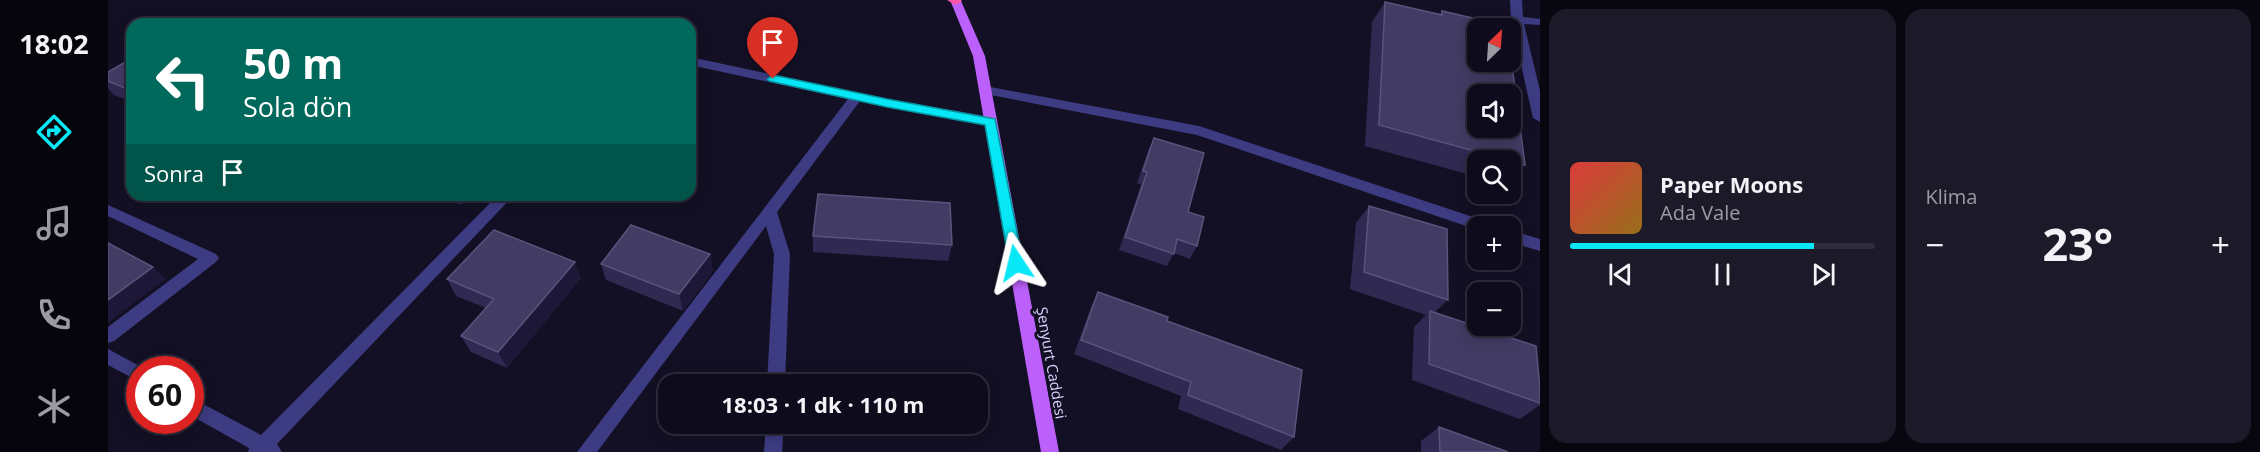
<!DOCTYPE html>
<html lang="tr">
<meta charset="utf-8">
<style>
body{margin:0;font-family:"Open Sans",sans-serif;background:#1c1a29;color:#f1f3f6;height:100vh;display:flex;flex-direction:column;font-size:22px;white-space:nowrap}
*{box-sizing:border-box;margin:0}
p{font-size:20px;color:#9b9ba3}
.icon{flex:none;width:33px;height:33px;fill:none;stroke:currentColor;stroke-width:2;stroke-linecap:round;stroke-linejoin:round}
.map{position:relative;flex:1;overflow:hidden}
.panel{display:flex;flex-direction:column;gap:9px;padding:9px;background:#08070f;width:720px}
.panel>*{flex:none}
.banner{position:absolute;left:18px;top:18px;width:570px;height:183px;border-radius:18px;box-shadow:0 3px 15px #0003,0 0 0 2px #2e2c3b;background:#00695c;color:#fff;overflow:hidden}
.needle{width:39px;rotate:25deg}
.buttons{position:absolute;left:1359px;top:18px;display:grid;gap:12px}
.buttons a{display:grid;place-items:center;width:54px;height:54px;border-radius:12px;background:#0e0c1c;box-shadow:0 3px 15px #0003,0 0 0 2px #2e2c3b;font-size:30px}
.speed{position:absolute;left:18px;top:356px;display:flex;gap:12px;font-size:30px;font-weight:700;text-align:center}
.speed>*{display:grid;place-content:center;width:78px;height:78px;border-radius:50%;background:#0e0c1c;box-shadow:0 3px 15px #0003,0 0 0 2px #2e2c3b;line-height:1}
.speed .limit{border:9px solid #d22;background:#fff;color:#111}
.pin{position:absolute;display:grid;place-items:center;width:51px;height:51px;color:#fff;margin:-62px -26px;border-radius:50% 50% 50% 0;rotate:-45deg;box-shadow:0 0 6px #0007}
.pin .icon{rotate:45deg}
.me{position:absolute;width:66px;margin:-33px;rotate:350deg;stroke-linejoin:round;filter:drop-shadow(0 0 4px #0008)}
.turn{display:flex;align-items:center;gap:21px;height:126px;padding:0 18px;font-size:27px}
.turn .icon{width:78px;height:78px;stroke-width:2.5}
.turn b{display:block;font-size:42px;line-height:51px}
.then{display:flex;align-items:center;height:57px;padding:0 18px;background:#0003;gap:12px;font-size:22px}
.big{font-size:45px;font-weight:700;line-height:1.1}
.panel .widget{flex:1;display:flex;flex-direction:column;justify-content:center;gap:9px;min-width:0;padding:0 21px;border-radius:18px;background:#1c1a29}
.song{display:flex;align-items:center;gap:18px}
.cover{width:72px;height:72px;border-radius:9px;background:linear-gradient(135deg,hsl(0 70% 55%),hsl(40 70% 35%))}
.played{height:6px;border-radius:3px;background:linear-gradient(90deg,#08e7f6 80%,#2e2c3b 80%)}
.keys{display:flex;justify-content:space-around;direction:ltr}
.heat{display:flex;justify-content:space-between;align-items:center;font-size:33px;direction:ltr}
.panel .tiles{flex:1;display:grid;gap:9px;grid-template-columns:repeat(2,1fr)}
.trip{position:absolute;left:550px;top:374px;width:330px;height:60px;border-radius:18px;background:#0e0c1c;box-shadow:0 3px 15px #0003,0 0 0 2px #2e2c3b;font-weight:700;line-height:60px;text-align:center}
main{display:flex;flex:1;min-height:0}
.tab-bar{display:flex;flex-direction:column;width:108px;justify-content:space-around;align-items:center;background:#06050b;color:#9b9ba3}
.tab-bar .icon{width:42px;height:42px}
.tab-bar .active{color:#08e7f6}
.tab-bar b{font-size:27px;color:#f1f3f6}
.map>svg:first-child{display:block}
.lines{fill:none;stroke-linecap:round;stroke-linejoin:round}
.street{fill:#3d3c82;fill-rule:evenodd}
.primary{fill:#bb60fa;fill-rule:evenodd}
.highway{fill:#f955a9;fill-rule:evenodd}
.wall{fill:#302952}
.shaded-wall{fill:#1d1738}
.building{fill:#423b64;stroke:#59547c;stroke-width:1.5;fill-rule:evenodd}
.route{fill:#08e7f6;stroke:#0596a0;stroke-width:1.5}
.labels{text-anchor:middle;stroke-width:6;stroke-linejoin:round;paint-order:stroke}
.street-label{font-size:15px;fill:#d8d5fe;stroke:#131025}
</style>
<main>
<nav class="tab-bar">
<b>18:02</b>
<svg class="icon active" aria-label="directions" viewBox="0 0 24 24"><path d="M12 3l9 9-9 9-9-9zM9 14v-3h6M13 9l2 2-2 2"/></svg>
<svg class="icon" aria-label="music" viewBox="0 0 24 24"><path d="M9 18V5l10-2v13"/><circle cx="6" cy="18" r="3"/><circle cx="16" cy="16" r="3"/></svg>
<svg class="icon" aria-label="phone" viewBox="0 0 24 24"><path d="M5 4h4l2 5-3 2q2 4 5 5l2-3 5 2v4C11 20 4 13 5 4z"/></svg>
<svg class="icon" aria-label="climate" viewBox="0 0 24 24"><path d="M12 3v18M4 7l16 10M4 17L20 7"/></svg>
</nav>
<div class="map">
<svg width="1432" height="452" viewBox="0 0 1432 452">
<rect width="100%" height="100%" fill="#131025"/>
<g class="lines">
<path class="street" d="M1402,0H1414L1415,17L1432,19V25L1416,24L1432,91V122L1425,118L1403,20Z
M582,57L779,99L883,117L890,121L883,125L752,101L669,212L682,254L677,384H659L666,254L658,226L489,452H469L740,99L582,65Z
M877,86L1091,126L1380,222L1382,226H1370V230L1089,135L872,93L871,90L872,87Z
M390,195H406L169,444L174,452H140L141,448L82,415V397L153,435Z
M0,205L108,254L111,258L108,262L6,341L0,343V327L90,259L0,216Z
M1402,230L1432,239V251L1402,242Z
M0,349L37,369H32V382L0,365Z
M658,423H676L674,452H656Z"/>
<path class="primary" d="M842,0L853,1L877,56L951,452H933L865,56Z"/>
<path class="highway" d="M839,0H853L854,1L847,5Z"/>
</g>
<path class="wall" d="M1277,2L1332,14L1334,11L1417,165L1402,180V160H1370V177L1257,146L1264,22Z
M24,58V102L6,95L0,88V72Z
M1046,138L1080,212L1089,246L1082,259L1066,253L1059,266L1011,250L1033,185L1029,183L1040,151Z
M328,195H364L353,205Z
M1261,206L1340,300L1327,312L1432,389V405L1412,419L1304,380L1306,327L1318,315L1242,289L1248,223Z
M705,236L844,245L840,261L705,252Z
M602,254L605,271L575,311L498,280L493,264Z
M473,278L399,368L363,352L353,336L378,308L348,296L339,279Z
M990,292L1059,321L1186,437L1173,450L1070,409L1073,396L966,354L983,307Z
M1331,427L1400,452H1313V441Z"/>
<path class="shaded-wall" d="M348,195H364L353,205Z
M602,254L605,271L575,311L571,294Z
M467,262L473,278L399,368L390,352Z
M45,267L58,279L1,322L0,321V300Z"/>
<path class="building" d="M1277,2L1334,15V11L1399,26L1400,28H1370V62H1402V50L1417,165L1271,125ZM1370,94H1402V128H1370Z
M24,58V91L0,81V72Z
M1046,138L1096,153L1080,212L1096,217L1089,246L1069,239L1066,254L1017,237L1039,172L1035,171Z
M710,194L842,203L844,245L705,236Z
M1261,206L1339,229L1340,300L1256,272Z
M523,225L602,254L571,294L493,264Z
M386,230L467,262L390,352L353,336L386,299L339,279Z
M0,243L45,267L0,300Z
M990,292L1060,317L1059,321L1194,370L1186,437L1080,395L1083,382L973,340Z
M1322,311L1428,346L1432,389V403L1321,364Z
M1331,427L1400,452H1332Z"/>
<path class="route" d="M665,75L779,99L887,119L915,263L913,267H903L901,263L877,125L779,107L661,81L659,79Z"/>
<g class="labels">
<g class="street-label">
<text transform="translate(943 363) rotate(80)" y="5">Şenyurt Caddesi</text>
</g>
</g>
</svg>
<div class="buttons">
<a><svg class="needle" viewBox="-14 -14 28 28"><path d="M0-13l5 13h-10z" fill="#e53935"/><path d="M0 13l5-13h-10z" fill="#9b9ba3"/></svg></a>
<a><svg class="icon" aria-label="sound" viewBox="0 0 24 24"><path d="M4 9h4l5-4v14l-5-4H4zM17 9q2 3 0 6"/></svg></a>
<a><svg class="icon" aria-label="search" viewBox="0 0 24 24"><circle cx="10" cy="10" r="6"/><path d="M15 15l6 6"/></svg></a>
<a>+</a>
<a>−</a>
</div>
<div class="speed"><div class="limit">60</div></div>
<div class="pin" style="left:665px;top:79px;background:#d93025"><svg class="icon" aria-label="arrive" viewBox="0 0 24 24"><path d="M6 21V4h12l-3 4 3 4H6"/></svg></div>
<svg class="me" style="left:908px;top:263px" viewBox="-20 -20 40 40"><path d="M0-17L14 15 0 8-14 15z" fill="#08e7f6" stroke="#fff" stroke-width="4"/></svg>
<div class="trip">18:03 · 1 dk · 110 m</div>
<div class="banner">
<div class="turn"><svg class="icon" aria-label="left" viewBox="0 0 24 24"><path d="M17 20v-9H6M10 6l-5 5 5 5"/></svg><div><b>50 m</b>Sola dön</div></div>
<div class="then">Sonra<svg class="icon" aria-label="arrive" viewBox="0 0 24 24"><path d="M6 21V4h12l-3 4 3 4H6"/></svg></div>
</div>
</div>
<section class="panel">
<div class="tiles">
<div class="widget">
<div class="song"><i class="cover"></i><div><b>Paper Moons</b><p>Ada Vale</p></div></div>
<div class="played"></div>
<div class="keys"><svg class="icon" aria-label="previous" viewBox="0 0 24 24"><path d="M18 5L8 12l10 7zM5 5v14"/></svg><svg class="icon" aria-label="pause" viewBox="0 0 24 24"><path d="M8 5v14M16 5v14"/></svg><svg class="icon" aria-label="next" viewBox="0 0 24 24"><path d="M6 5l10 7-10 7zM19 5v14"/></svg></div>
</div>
<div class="widget"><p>Klima</p>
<div class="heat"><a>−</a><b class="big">23°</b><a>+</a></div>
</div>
</div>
</section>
</main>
